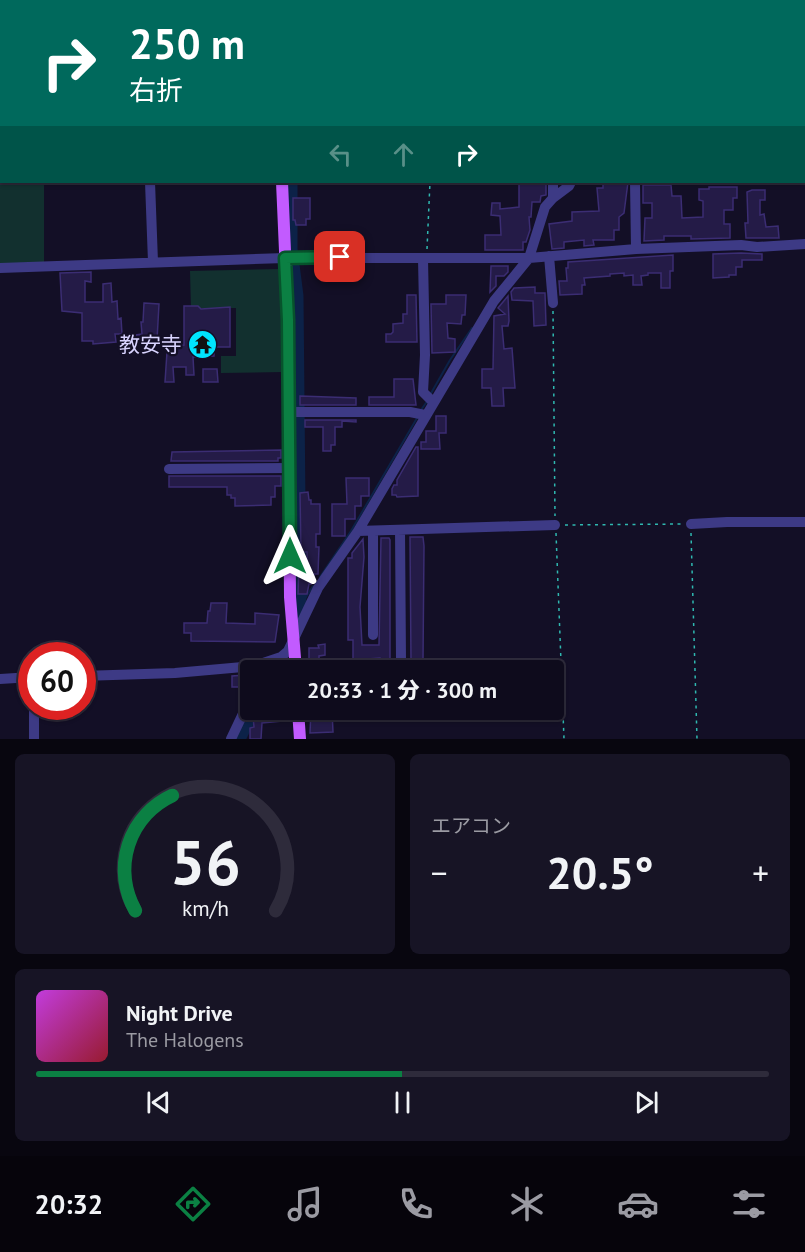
<!DOCTYPE html>
<html lang="ja">
<meta charset="utf-8">
<style>
body{margin:0;font-family:"PT Sans","Noto Sans JP",sans-serif;background:#171425;color:#f1f3f6;height:100vh;display:flex;flex-direction:column;font-size:22px;white-space:nowrap}
*{box-sizing:border-box;margin:0}
p{font-size:20px;color:#9b9ba3}
.icon{flex:none;width:33px;height:33px;fill:none;stroke:currentColor;stroke-width:2;stroke-linecap:round;stroke-linejoin:round}
.map{position:relative;height:739px;overflow:hidden}
.panel{display:flex;flex-direction:column;gap:15px;padding:15px;background:#08060f;flex:1}
.panel>*{flex:none}
.banner{position:absolute;left:0px;top:0px;width:806px;height:183px;box-shadow:0 2px 4px #0004,0 0 0 2px #2e2b3b;background:#00695c;color:#fff;overflow:hidden}
.speed{position:absolute;left:18px;top:642px;display:flex;gap:12px;font-size:30px;font-weight:700;text-align:center}
.speed>*{display:grid;place-content:center;width:78px;height:78px;border-radius:50%;background:#0e0b1c;box-shadow:0 2px 4px #0004,0 0 0 2px #2e2b3b;line-height:1}
.speed .limit{border:9px solid #d22;background:#fff;color:#111}
.pin{position:absolute;display:grid;place-items:center;width:51px;height:51px;color:#fff;margin:-26px;border-radius:12px;box-shadow:0 3px 9px #0006}
.me{position:absolute;width:66px;margin:-33px;rotate:0deg;stroke-linejoin:round;filter:drop-shadow(0 0 4px #0008)}
.turn{display:flex;align-items:center;gap:21px;height:126px;padding:0 30px;font-size:27px}
.turn .icon{width:78px;height:78px;stroke-width:2.5}
.turn b{display:block;font-size:42px;line-height:51px}
.lanes{display:flex;align-items:center;height:57px;padding:0 30px;background:#0003;justify-content:center;gap:30px;direction:ltr}
.lanes .off{opacity:.35}
.big{font-size:45px;font-weight:800;line-height:1.1}
.panel .widget{flex:1;display:flex;flex-direction:column;justify-content:center;gap:9px;min-width:0;padding:0 21px;border-radius:9px;background:#171425}
.panel .dial{align-items:center;gap:0}
.dial svg{height:156px;overflow:visible;fill:none;stroke:#2e2b3b;stroke-width:7;stroke-linecap:round;text-anchor:middle}
.dial text{fill:#f1f3f6;stroke:none}
.song{display:flex;align-items:center;gap:18px}
.cover{width:72px;height:72px;border-radius:9px;background:linear-gradient(135deg,hsl(290 70% 55%),hsl(350 70% 35%))}
.played{height:6px;border-radius:3px;background:linear-gradient(90deg,#0b8043 50%,#2e2b3b 50%)}
.keys{display:flex;justify-content:space-around;direction:ltr}
.heat{display:flex;justify-content:space-between;align-items:center;font-size:33px;direction:ltr}
.panel .tiles{flex:1;display:grid;gap:15px;grid-template-columns:1fr 1fr}
.widget:last-child{grid-column:span 2}
.trip{position:absolute;left:240px;top:660px;width:324px;height:60px;border-radius:6px;background:#0e0b1c;box-shadow:0 2px 4px #0004,0 0 0 2px #2e2b3b;font-weight:800;line-height:60px;text-align:center}
.menu{display:flex;height:96px;justify-content:space-around;align-items:center;background:#06040b;color:#9b9ba3}
.menu .icon{width:42px;height:42px}
.menu .current{color:#0b8043}
.menu b{font-size:27px;color:#f1f3f6}
.map>svg:first-child{display:block}
.green{fill:#12302f}
.lines{fill:none;stroke-linecap:round;stroke-linejoin:round}
.stream{stroke:#0c2248;stroke-width:2}
.river{stroke:#0c2248;stroke-width:15}
.building{fill:#241b47;stroke:#3b2d73;stroke-width:1.5}
.path{stroke:#2fb8b0;stroke-width:1.5;stroke-dasharray:3 4.5;stroke-linecap:butt}
.minor{stroke:#3d3a85;stroke-width:10}
.major{stroke:#c25bff;stroke-width:12}
.route-casing{stroke:#07532c;stroke-width:15}
.route{stroke:#0b8043;stroke-width:10}
.labels{text-anchor:middle;stroke-width:4.5;stroke-linejoin:round;paint-order:stroke}
.poi-label{font-size:21px;fill:#d9d4ff;stroke:#130f26;text-anchor:end}
</style>
<div class="map">
<svg width="805" height="739" viewBox="0 0 805 739">
<rect width="100%" height="100%" fill="#130f26"/>
<path class="green" d="M0,159L2,182H44V262L0,264Z
M282,269L284,372L221,373V356H236V308H191L190,271Z"/>
<g class="lines">
<path class="stream" d="M430,395L450,360L472,328
M421,410L428,400
M320,577L351,531L417,418
M299,608L313,586"/>
<path class="river" d="M286,0V2
M290,182V249L296,296L299,608L297,612
M270,670L271,669
M238,739L252,710"/>
</g>
<path class="building" d="M519,182H546V195L541,196L540,202H532L531,217H529L530,230L526,242H523V250H485V235H501L500,216L491,215L492,203H500V209L519,207Z
M603,182H628L624,213L619,217V230H614V240H593L594,245L584,246V240L564,242V248L552,249L549,224L572,221V212L599,211L597,188H603Z
M643,185H671L672,196H681L682,218L703,217V201L699,200V189H709V187H737V198H733V210H724V224H730V238L691,239V236H664V240L644,241L645,218H652V203H643Z
M752,190H765V200H760V215L764,214L766,227L778,226L779,238H746L745,223H748L747,192Z
M293,198H310V219H306V225H296L295,220H293Z
M741,253L762,254V260H742V267H736V275H729V277L713,278V254Z
M673,255V271H670V288H661V273H648V275L641,276L642,285H633V275L624,276V273L610,274V276L584,278L585,285H582V294L560,295L559,281H567L566,268H568V262Z
M491,266H508V272L504,276H496V286L490,292Z
M91,272V282L85,281V302H103V284L111,283L112,302L117,301L118,319L121,318L122,334H115L116,342L93,344V341H82V313L62,311L60,273Z
M535,287V293H545L546,325L534,326L533,301L512,300L511,292L514,288Z
M407,295H416L417,342H386V334H391L393,332V324L403,323V314H407Z
M446,295H466L465,315H462L461,324L447,323L448,338L455,339V352L432,353L431,304H446Z
M508,296L509,321L508,326H502L504,349L512,348L515,388H503L504,406H492L491,388H482V369H493L494,316L505,314L498,308Z
M144,303L159,304L157,340L136,342V335L142,334L141,322H143Z
M184,306H198L201,309L230,307V347H214V356L193,357L194,375H186V367H173L174,382H165L167,352L176,350V346L184,345Z
M203,369H217L218,382H203Z
M394,379H413L416,405H369V397H394Z
M300,396L356,398V405H300Z
M436,416H446V433H439L440,449H421V442H426V431H436Z
M305,420H356V422L342,421V427H335V445H331V451H323V427H305Z
M416,447H418V496L397,497L396,495H392V489L394,485H397V480Z
M281,450V458H278V461H171L172,452Z
M169,476H281V486H275V497H271V505L235,506V498H231V495H227V487H169Z
M346,478H369V496H361V506H355V519H345V536H332V504H347Z
M308,492L309,500H311V504H320V534H316V547H319L318,574H314V577H311V584H309L307,594H298L299,567H307V552H301L300,493Z
M410,537H423L424,546L423,661H411Z
M381,538H389L390,540V660H380V658L353,660V640H348V558H352V553L363,539L364,557L360,607L362,645H379Z
M211,603H227L226,623L255,624V613L279,615L275,642L191,641V633H184V623H207L208,611H210Z
M325,644V655L319,656V661L309,662V648H319L318,645Z
M245,675V677H250V687H232V676Z
M261,710H281L282,721L262,723L261,739H250V728L254,727L253,716L262,715Z
M311,710H332L333,732L310,733Z"/>
<g class="lines">
<path class="path" d="M427,249L430,182
M553,311L555,516
M565,525L683,524
M556,533L564,739
M691,533L697,739"/>
<path class="minor" d="M152,0V2
M552,0V2
M804,0V2
M804,13L805,58
M804,105H805
M150,182L153,262
M635,182L636,249
M553,198V182
M549,256L553,303
M423,259L425,355L423,392L433,402
M0,268L285,258H529L636,249L741,245L757,247L805,244
M290,412H410L425,415
M169,469L290,468
M691,524L727,522H805
M400,530L401,660
M358,531L555,525
M373,635V531
M82,676L175,673L254,666L281,657L288,651L318,588L358,531L494,301L529,258L545,207L553,198L569,186L571,182
M0,679L32,677
M34,706V739
M231,739L250,699"/>
<path class="major" d="M278,0V2
M282,182L288,320L290,597L296,670
M298,710L300,739"/>
</g>
<g class="lines">
<defs>
<path id="route" d="M290,556L288,320L285,258L340,257"/>
</defs>
<use href="#route" class="route-casing"/>
<use href="#route" class="route"/>
</g>
<defs>
<symbol id="temple-disc" viewBox="-11 -11 22 22"><circle r="9.5" fill="#00e5ff" stroke="#130f26"/><path d="M0-6L5-2H3V0L6.5 2.5H4V6H1.5V3h-3V6H-4V2.5H-6.5L-3 0V-2H-5Z" fill="#111"/></symbol>
</defs>
<g fill-rule="evenodd">
<use href="#temple-disc" x="186" y="328" width="33" height="33"/>
</g>
<g class="labels">
<g class="poi-label">
<text x="182" y="352">教安寺</text>
</g>
</g>
</svg>
<div class="speed"><div class="limit">60</div></div>
<div class="pin" style="left:340px;top:257px;background:#d93025"><svg class="icon" aria-label="arrive" viewBox="0 0 24 24"><path d="M6 21V4h12l-3 4 3 4H6"/></svg></div>
<svg class="me" style="left:290px;top:556px" viewBox="-20 -20 40 40"><path d="M0-17L14 15 0 8-14 15z" fill="#0b8043" stroke="#fff" stroke-width="4"/></svg>
<div class="trip">20:33 · 1 分 · 300 m</div>
<div class="banner">
<div class="turn"><svg class="icon" aria-label="right" viewBox="0 0 24 24"><path d="M7 20v-9h11M14 6l5 5-5 5"/></svg><div><b>250 m</b>右折</div></div>
<div class="lanes"><svg class="icon off" aria-label="left" viewBox="0 0 24 24"><path d="M17 20v-9H6M10 6l-5 5 5 5"/></svg><svg class="icon off" aria-label="ahead" viewBox="0 0 24 24"><path d="M12 20V5M6 11l6-6 6 6"/></svg><svg class="icon" aria-label="right" viewBox="0 0 24 24"><path d="M7 20v-9h11M14 6l5 5-5 5"/></svg></div>
</div>
</div>
<section class="panel">
<div class="tiles">
<div class="widget dial"><svg viewBox="0 0 100 80">
<path d="M14 69A42 42 0 1 1 86 69"/>
<path d="M14 69A42 42 0 0 1 33 10" stroke="#0b8043"/>
<text x="50" y="56" font-size="32" font-weight="700">56</text>
<text x="50" y="72" font-size="11">km/h</text>
</svg></div>
<div class="widget"><p>エアコン</p>
<div class="heat"><a>−</a><b class="big">20.5°</b><a>+</a></div>
</div>
<div class="widget">
<div class="song"><i class="cover"></i><div><b>Night Drive</b><p>The Halogens</p></div></div>
<div class="played"></div>
<div class="keys"><svg class="icon" aria-label="previous" viewBox="0 0 24 24"><path d="M18 5L8 12l10 7zM5 5v14"/></svg><svg class="icon" aria-label="pause" viewBox="0 0 24 24"><path d="M8 5v14M16 5v14"/></svg><svg class="icon" aria-label="next" viewBox="0 0 24 24"><path d="M6 5l10 7-10 7zM19 5v14"/></svg></div>
</div>
</div>
</section>
<nav class="menu">
<b>20:32</b>
<svg class="icon current" aria-label="directions" viewBox="0 0 24 24"><path d="M12 3l9 9-9 9-9-9zM9 14v-3h6M13 9l2 2-2 2"/></svg>
<svg class="icon" aria-label="music" viewBox="0 0 24 24"><path d="M9 18V5l10-2v13"/><circle cx="6" cy="18" r="3"/><circle cx="16" cy="16" r="3"/></svg>
<svg class="icon" aria-label="phone" viewBox="0 0 24 24"><path d="M5 4h4l2 5-3 2q2 4 5 5l2-3 5 2v4C11 20 4 13 5 4z"/></svg>
<svg class="icon" aria-label="climate" viewBox="0 0 24 24"><path d="M12 3v18M4 7l16 10M4 17L20 7"/></svg>
<svg class="icon" aria-label="car" viewBox="0 0 24 24"><path d="M5 17H2v-5l4-1 3-4h7l3 4 3 1v5h-3M9 17h6M6 11h13"/><circle cx="7" cy="17" r="2"/><circle cx="17" cy="17" r="2"/></svg>
<svg class="icon" aria-label="filters" viewBox="0 0 24 24"><path d="M4 7h16M4 17h16"/><circle cx="9" cy="7" r="2"/><circle cx="15" cy="17" r="2"/></svg>
</nav>
